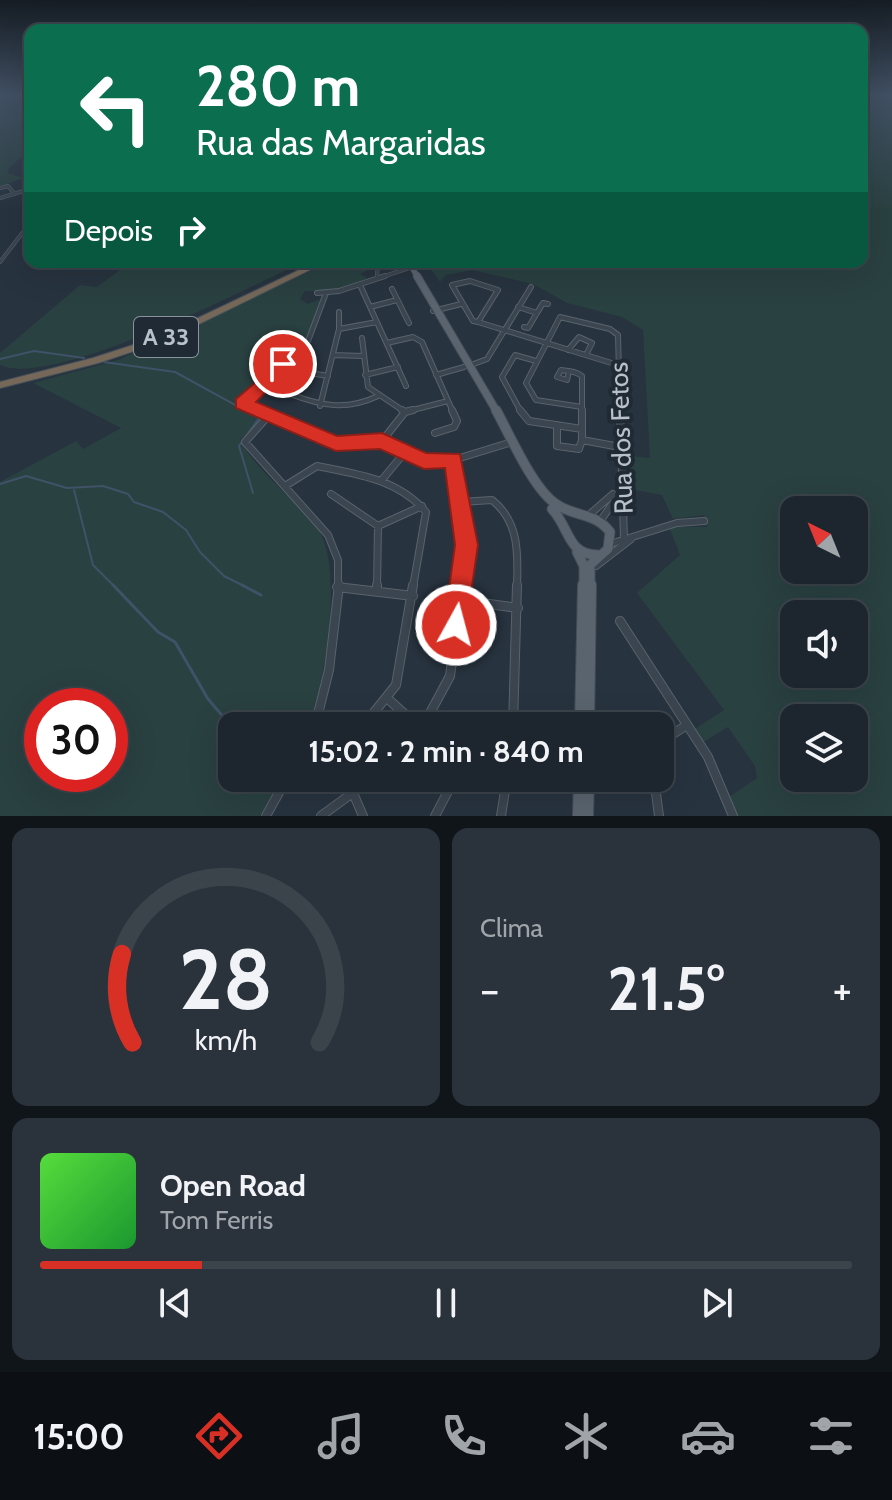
<!DOCTYPE html>
<html lang="pt">
<meta charset="utf-8">
<style>
body{margin:0;font-family:Cabin,sans-serif;background:#2a323b;color:#f1f3f6;height:100vh;display:flex;flex-direction:column;font-size:30px;white-space:nowrap}
*{box-sizing:border-box;margin:0}
p{font-size:26px;color:#a0a5aa}
.icon{flex:none;width:44px;height:44px;fill:none;stroke:currentColor;stroke-width:2;stroke-linecap:round;stroke-linejoin:round}
.map{position:relative;height:816px;overflow:hidden}
.panel{display:flex;flex-direction:column;gap:12px;padding:12px;background:#10151a;flex:1}
.panel>*{flex:none}
.guide{position:absolute;left:24px;top:24px;width:844px;height:244px;border-radius:16px;box-shadow:0 8px 32px #0002,0 0 0 2px #3b434b;background:#0b6e4f;color:#fff;overflow:hidden}
.needle{width:52px;rotate:317deg}
.tools{position:absolute;left:780px;top:496px;display:grid;gap:16px}
.tools a{display:grid;place-items:center;width:88px;height:88px;border-radius:16px;background:#1d262f;box-shadow:0 8px 32px #0002,0 0 0 2px #3b434b;font-size:40px}
.speed{position:absolute;left:24px;top:688px;display:flex;gap:16px;font-size:40px;font-weight:700;text-align:center}
.speed>*{display:grid;place-content:center;width:104px;height:104px;border-radius:50%;background:#1d262f;box-shadow:0 8px 32px #0002,0 0 0 2px #3b434b;line-height:1}
.speed .limit{border:12px solid #d22;background:#fff;color:#111}
.pin{position:absolute;display:grid;place-items:center;width:68px;height:68px;color:#fff;margin:-34px;border:4px solid #fff;border-radius:50%;box-shadow:0 2px 8px #0007}
.me{position:absolute;width:88px;margin:-44px;rotate:7deg;stroke-linejoin:round;filter:drop-shadow(0 0 6px #0008)}
.turn{display:flex;align-items:center;gap:28px;height:168px;padding:0 40px;font-size:36px}
.turn .icon{width:104px;height:104px;stroke-width:2.5}
.turn b{display:block;font-size:56px;line-height:68px}
.then{display:flex;align-items:center;height:76px;padding:0 40px;background:#0003;gap:16px;font-size:30px}
.big{font-size:60px;font-weight:800;line-height:1.1}
.panel .tile{flex:1;display:flex;flex-direction:column;justify-content:center;gap:12px;min-width:0;padding:0 28px;border-radius:16px;background:#2a323b}
.panel .dial{align-items:center;gap:0}
.dial svg{height:208px;overflow:visible;fill:none;stroke:#3b434b;stroke-width:7;stroke-linecap:round;text-anchor:middle}
.dial text{fill:#f1f3f6;stroke:none}
.song{display:flex;align-items:center;gap:24px}
.cover{width:96px;height:96px;border-radius:12px;background:linear-gradient(135deg,hsl(110 70% 55%),hsl(130 70% 35%))}
.played{height:8px;border-radius:4px;background:linear-gradient(90deg,#d93025 20%,#3b434b 20%)}
.keys{display:flex;justify-content:space-around;direction:ltr}
.heat{display:flex;justify-content:space-between;align-items:center;font-size:44px;direction:ltr}
.panel .tiles{flex:1;display:grid;gap:12px;grid-template-columns:1fr 1fr}
.tile:last-child{grid-column:span 2}
.trip{position:absolute;left:218px;top:712px;width:456px;height:80px;border-radius:16px;background:#1d262f;box-shadow:0 8px 32px #0002,0 0 0 2px #3b434b;font-weight:800;line-height:80px;text-align:center}
.menu{display:flex;height:128px;justify-content:space-around;align-items:center;background:#0c0f13;color:#a0a5aa}
.menu .icon{width:56px;height:56px}
.menu .active{color:#d93025}
.menu b{font-size:36px;color:#f1f3f6}
.map>svg:first-child{display:block}
.green{fill:#2a4141;fill-rule:evenodd}
.lines{fill:none;stroke-linecap:round;stroke-linejoin:round}
.stream-far1{stroke:#3f5267;stroke-width:2}
.stream{stroke:#3f5267;stroke-width:3}
.minor-far3-casing{stroke:#59636d;stroke-width:4}
.minor-far2-casing{stroke:#59636d;stroke-width:6}
.minor-far1-casing{stroke:#59636d;stroke-width:8}
.minor-casing{stroke:#59636d;stroke-width:10}
.major-far3-casing{stroke:#454e58;stroke-width:6}
.major-far2-casing{stroke:#454e58;stroke-width:9}
.major-far1-casing{stroke:#454e58;stroke-width:11}
.major-casing{stroke:#454e58;stroke-width:14}
.highway-casing{stroke:#46505a;stroke-width:2}
.minor-far3{stroke:#3b454f;stroke-width:3}
.minor-far2{stroke:#3b454f;stroke-width:4}
.minor-far1{stroke:#3b454f;stroke-width:6}
.minor{stroke:#3b454f;stroke-width:8}
.major-far3{stroke:#5a646f;stroke-width:5}
.major-far2{stroke:#5a646f;stroke-width:7}
.major-far1{stroke:#5a646f;stroke-width:9}
.major{stroke:#5a646f;stroke-width:12}
.highway{fill:#756859;fill-rule:evenodd}
.route{fill:#d93025;stroke:#8d1f18;stroke-width:2}
.labels{text-anchor:middle;stroke-width:8;stroke-linejoin:round;paint-order:stroke}
.shield{fill:#202a34;stroke:#8a939d;stroke-width:2}
.shield-label{font-size:24px;font-weight:bold;fill:#b8c0ca}
.street-label{font-size:26px;fill:#b8c0ca;stroke:#202a34}
</style>
<div class="map">
<svg width="892" height="816" viewBox="0 0 892 816">
<rect width="100%" height="100%" fill="#27333f"/>
<path class="green" d="M0,96H30L25,103L30,110V150L9,168L8,173L24,178L0,186Z
M862,96H892V816H736L729,797L757,778L755,766L728,727L702,743L693,730L724,710L637,593L680,555L669,527H707L704,515L673,519L662,495L624,488L622,455L650,458L643,330L622,317L567,303L533,284L472,270L446,275L440,282L427,264L414,266L413,262H862ZM794,510H854V570H794ZM794,614H854V674H794ZM794,718H854V778H794Z
M131,262H209L206,268L245,262H303C247,288 53,389 0,365V353L80,285L97,287Z
M331,262H371L372,268L360,274L368,278C348,290 327,291 305,291L300,299L308,304L320,299L307,339L240,402L264,417L240,440C257,471 291,496 314,523C347,562 324,679 310,726H232V778H282L260,816H0V482L76,441L83,449L121,428L33,383L118,360ZM42,706H110V774H42Z"/>
<g class="lines">
<path class="stream-far1" d="M0,359L34,351L84,358
M104,362L175,372L259,418L239,446L253,493
M0,484L26,476L67,488L103,486L128,494L134,502L163,512L186,530L200,552L224,576L246,587
M74,490L93,565L115,587"/>
<path class="stream" d="M113,585L158,632L175,642L208,699L232,727
M242,585L261,595"/>
<defs>
<path id="minor-far3" d="M0,188L8,186L14,193
M0,198L30,189
M0,262L30,223
M219,265L221,262
M377,276L378,262
M379,278L412,267"/>
<path id="minor-far2" d="M470,281L498,290L478,322L473,321L452,285Z
M360,285L406,386
M392,289L409,323
M317,293L339,291L385,276
M370,307L397,300
M518,307L537,313
M433,311L461,304
M478,322L618,365
M524,327L528,328L543,303L548,304
M339,329L377,322
M362,338L368,387L405,412
M387,343L413,337L422,342L453,412
M568,350L579,337L592,343L586,355
M333,355L363,356
M471,365L487,359L531,287
M279,368L328,376
M569,371L567,380L557,377L561,370C569,371 576,371 582,376V412
M365,375L398,367
M436,375L464,367
M290,394C322,406 346,411 378,396
M320,406L339,329V312
M582,407L536,400L526,383L560,317L610,329L618,335L620,412
M261,412L243,404L308,341L326,293
M405,412L448,401
M521,412L502,377L515,355L536,361"/>
<path id="minor-far1" d="M256,410L329,442L382,441L424,461H450L512,442
M402,410L405,412
M520,410L529,421L582,429
M582,410V440
M620,410L624,539
M269,415L245,442L328,535L338,560V587
M557,425V446L579,449L582,440
M435,433L454,427L457,421L452,410
M582,440L620,447
M382,441L405,412L413,410
M453,460L467,545L462,587
M381,481L405,452
M285,486L317,466C357,474 398,479 426,512L413,587
M331,494L378,526L377,587
M461,502L492,500C520,522 518,556 517,587
M589,515L613,494
M601,520L617,497
M378,526L422,506
M610,544L677,523L704,521
M596,566L631,539"/>
<path id="minor" d="M337,587L413,596
M377,591V585
M460,600L518,608
M620,621L708,757L733,816
M388,699L418,726
M514,714L565,726
M315,726L329,670L339,585
M363,726L396,685L413,585
M423,726L450,676L462,585
M513,726L517,585
M660,742L687,725
M654,778L659,816
M353,793L363,816
M266,816L287,778
M321,816L373,778
M435,816L455,778
M501,816L507,778"/>
<path id="major-far3" d="M409,262L418,278"/>
<path id="major-far2" d="M417,276L497,412"/>
<path id="major-far1" d="M496,410C510,435 533,489 556,504C574,517 595,512 610,532L608,549L590,565V587
M552,509C570,528 567,555 598,555
M577,552L584,566V587"/>
<path id="major" d="M581,726L584,585
M588,726L590,585
M579,816L580,778
M587,816L588,778"/>
<path id="highway" d="M316,262H326L164,341L98,363L0,388V382L93,358L158,337Z"/>
</defs>
<use href="#minor-far3" class="minor-far3-casing"/>
<use href="#minor-far2" class="minor-far2-casing"/>
<use href="#minor-far1" class="minor-far1-casing"/>
<use href="#minor" class="minor-casing"/>
<use href="#major-far3" class="major-far3-casing"/>
<use href="#major-far2" class="major-far2-casing"/>
<use href="#major-far1" class="major-far1-casing"/>
<use href="#major" class="major-casing"/>
<use href="#highway" class="highway-casing"/>
<use href="#minor-far3" class="minor-far3"/>
<use href="#minor-far2" class="minor-far2"/>
<use href="#minor-far1" class="minor-far1"/>
<use href="#minor" class="minor"/>
<use href="#major-far3" class="major-far3"/>
<use href="#major-far2" class="major-far2"/>
<use href="#major-far1" class="major-far1"/>
<use href="#major" class="major"/>
<use href="#highway" class="highway"/>
</g>
<linearGradient id="sky" x2="0" y2="1"><stop stop-color="#151c23"/><stop offset="0.45" stop-color="#415063"/><stop offset="1" stop-color="#415063" stop-opacity="0"/></linearGradient>
<rect width="892" height="211" fill="url(#sky)"/>
<path class="route" d="M283,359L291,364L289,369L256,402L337,436L382,433L426,453L460,454L478,545L465,634L456,638L447,634L444,625L455,545L445,468L424,469L380,449L336,451L236,408V399Z"/>
<g class="labels">
<rect class="shield" x="134" y="317" width="64" height="40" rx="6"/>
<g class="shield-label">
<text x="166" y="345">A 33</text>
</g>
<g class="street-label">
<text transform="translate(621 438) rotate(-92)" y="9">Rua dos Fetos</text>
</g>
</g>
</svg>
<div class="tools">
<a><svg class="needle" viewBox="-14 -14 28 28"><path d="M0-13l5 13h-10z" fill="#e53935"/><path d="M0 13l5-13h-10z" fill="#a0a5aa"/></svg></a>
<a><svg class="icon" aria-label="sound" viewBox="0 0 24 24"><path d="M4 9h4l5-4v14l-5-4H4zM17 9q2 3 0 6"/></svg></a>
<a><svg class="icon" aria-label="layers" viewBox="0 0 24 24"><path d="M12 4l9 5-9 5-9-5zM3 14l9 5 9-5"/></svg></a>
</div>
<div class="speed"><div class="limit">30</div></div>
<div class="pin" style="left:283px;top:364px;background:#d93025"><svg class="icon" aria-label="arrive" viewBox="0 0 24 24"><path d="M6 21V4h12l-3 4 3 4H6"/></svg></div>
<svg class="me" style="left:456px;top:625px" viewBox="-20 -20 40 40"><circle r="17" fill="#d93025" stroke="#fff" stroke-width="3"/><path d="M0-11L8 9 0 5-8 9z" fill="#fff"/></svg>
<div class="trip">15:02 · 2 min · 840 m</div>
<div class="guide">
<div class="turn"><svg class="icon" aria-label="left" viewBox="0 0 24 24"><path d="M17 20v-9H6M10 6l-5 5 5 5"/></svg><div><b>280 m</b>Rua das Margaridas</div></div>
<div class="then">Depois<svg class="icon" aria-label="right" viewBox="0 0 24 24"><path d="M7 20v-9h11M14 6l5 5-5 5"/></svg></div>
</div>
</div>
<section class="panel">
<div class="tiles">
<div class="tile dial"><svg viewBox="0 0 100 80">
<path d="M14 69A42 42 0 1 1 86 69"/>
<path d="M14 69A42 42 0 0 1 10 35" stroke="#d93025"/>
<text x="50" y="56" font-size="32" font-weight="700">28</text>
<text x="50" y="72" font-size="11">km/h</text>
</svg></div>
<div class="tile"><p>Clima</p>
<div class="heat"><a>−</a><b class="big">21.5°</b><a>+</a></div>
</div>
<div class="tile">
<div class="song"><i class="cover"></i><div><b>Open Road</b><p>Tom Ferris</p></div></div>
<div class="played"></div>
<div class="keys"><svg class="icon" aria-label="previous" viewBox="0 0 24 24"><path d="M18 5L8 12l10 7zM5 5v14"/></svg><svg class="icon" aria-label="pause" viewBox="0 0 24 24"><path d="M8 5v14M16 5v14"/></svg><svg class="icon" aria-label="next" viewBox="0 0 24 24"><path d="M6 5l10 7-10 7zM19 5v14"/></svg></div>
</div>
</div>
</section>
<nav class="menu">
<b>15:00</b>
<svg class="icon active" aria-label="directions" viewBox="0 0 24 24"><path d="M12 3l9 9-9 9-9-9zM9 14v-3h6M13 9l2 2-2 2"/></svg>
<svg class="icon" aria-label="music" viewBox="0 0 24 24"><path d="M9 18V5l10-2v13"/><circle cx="6" cy="18" r="3"/><circle cx="16" cy="16" r="3"/></svg>
<svg class="icon" aria-label="phone" viewBox="0 0 24 24"><path d="M5 4h4l2 5-3 2q2 4 5 5l2-3 5 2v4C11 20 4 13 5 4z"/></svg>
<svg class="icon" aria-label="climate" viewBox="0 0 24 24"><path d="M12 3v18M4 7l16 10M4 17L20 7"/></svg>
<svg class="icon" aria-label="car" viewBox="0 0 24 24"><path d="M5 17H2v-5l4-1 3-4h7l3 4 3 1v5h-3M9 17h6M6 11h13"/><circle cx="7" cy="17" r="2"/><circle cx="17" cy="17" r="2"/></svg>
<svg class="icon" aria-label="filters" viewBox="0 0 24 24"><path d="M4 7h16M4 17h16"/><circle cx="9" cy="7" r="2"/><circle cx="15" cy="17" r="2"/></svg>
</nav>
